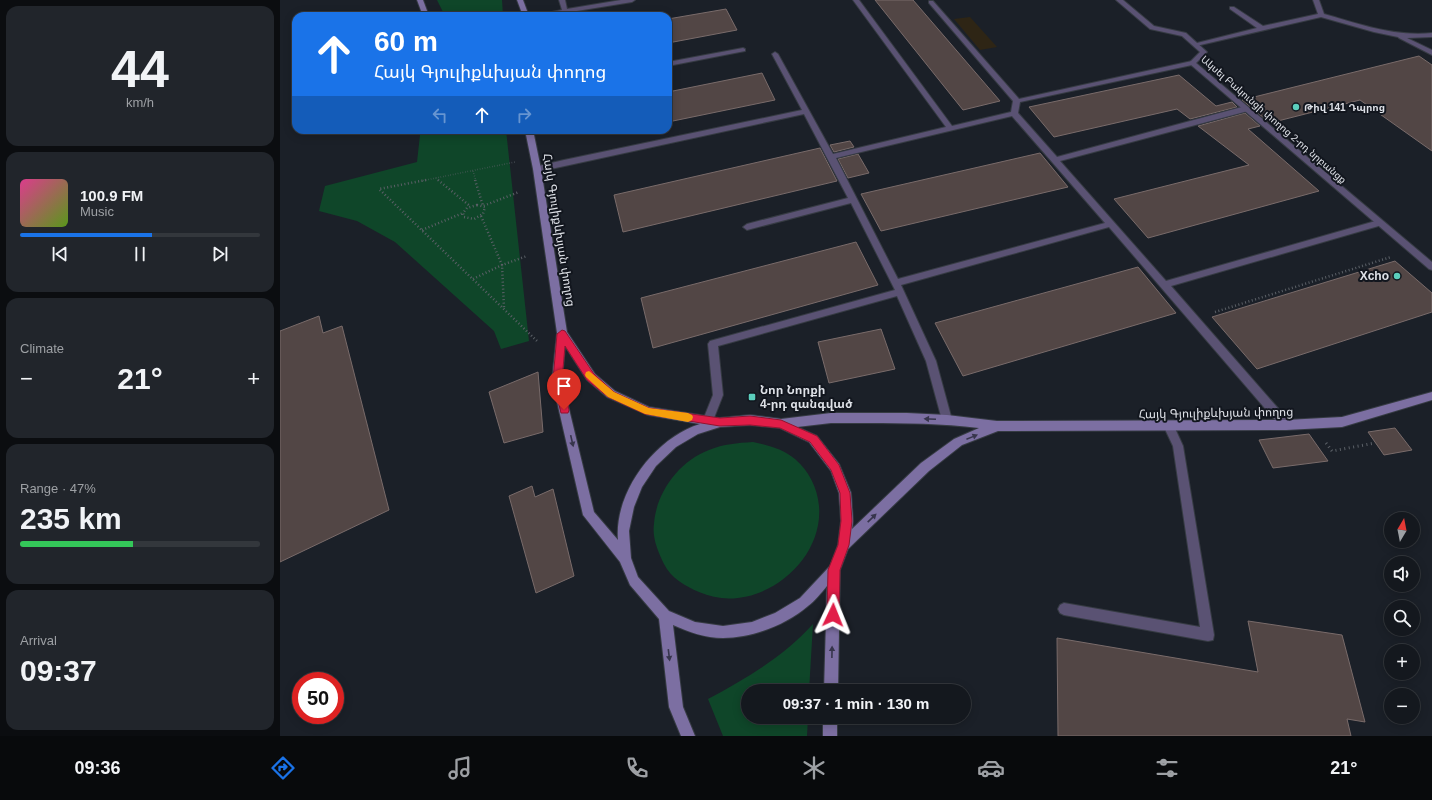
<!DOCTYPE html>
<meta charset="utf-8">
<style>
body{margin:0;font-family:Arial,"Noto Sans Armenian",sans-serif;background:#21252b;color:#f1f3f6;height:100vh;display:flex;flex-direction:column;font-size:15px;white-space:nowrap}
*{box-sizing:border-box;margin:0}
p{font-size:13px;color:#9da0a4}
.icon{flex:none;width:22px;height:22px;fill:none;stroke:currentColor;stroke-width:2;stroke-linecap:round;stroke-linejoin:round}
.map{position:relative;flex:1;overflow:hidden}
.sheet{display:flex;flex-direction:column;gap:6px;padding:6px;background:#0b0d10;width:280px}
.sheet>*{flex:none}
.hud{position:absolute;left:12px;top:12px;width:380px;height:122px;border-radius:12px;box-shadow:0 2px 10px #0003,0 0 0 1px #33373c;background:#1a73e8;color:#fff;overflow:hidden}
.needle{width:26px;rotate:10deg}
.tools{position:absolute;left:1104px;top:512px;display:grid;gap:8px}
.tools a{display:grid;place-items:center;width:36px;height:36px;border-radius:50%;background:#14181e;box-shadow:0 2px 10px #0003,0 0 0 1px #33373c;font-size:20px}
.speed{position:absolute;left:12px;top:672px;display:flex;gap:8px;font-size:20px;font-weight:700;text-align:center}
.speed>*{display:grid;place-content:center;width:52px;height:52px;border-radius:50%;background:#14181e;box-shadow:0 2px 10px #0003,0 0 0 1px #33373c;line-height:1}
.speed .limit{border:6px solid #d22;background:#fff;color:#111}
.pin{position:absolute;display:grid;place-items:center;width:34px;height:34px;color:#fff;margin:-41px -17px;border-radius:50% 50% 50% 0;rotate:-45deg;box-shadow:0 0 4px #0007}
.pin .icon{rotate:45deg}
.me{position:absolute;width:44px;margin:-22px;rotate:2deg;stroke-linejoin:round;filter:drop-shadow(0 0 3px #0008)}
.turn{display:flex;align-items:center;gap:14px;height:84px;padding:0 16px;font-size:18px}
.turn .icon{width:52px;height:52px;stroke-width:2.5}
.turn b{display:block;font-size:28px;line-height:34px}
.lanes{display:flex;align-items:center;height:38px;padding:0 16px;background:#0003;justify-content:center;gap:20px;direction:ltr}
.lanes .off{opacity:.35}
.big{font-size:30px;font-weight:700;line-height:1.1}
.sheet .card{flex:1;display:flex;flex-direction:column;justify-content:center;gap:6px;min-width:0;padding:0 14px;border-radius:12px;background:#21252b}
.sheet .dial{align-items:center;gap:0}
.dial b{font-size:52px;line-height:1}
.song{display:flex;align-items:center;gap:12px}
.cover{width:48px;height:48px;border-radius:6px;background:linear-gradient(135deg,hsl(330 70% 55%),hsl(90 70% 35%))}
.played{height:4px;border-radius:2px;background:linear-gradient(90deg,#1a73e8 55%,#33373c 55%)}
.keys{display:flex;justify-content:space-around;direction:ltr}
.heat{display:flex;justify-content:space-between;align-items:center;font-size:22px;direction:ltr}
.charge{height:6px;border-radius:3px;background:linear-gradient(90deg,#34c759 47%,#33373c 0)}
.trip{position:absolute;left:461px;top:684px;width:230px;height:40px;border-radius:20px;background:#14181e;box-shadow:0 2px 10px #0003,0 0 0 1px #33373c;font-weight:700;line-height:40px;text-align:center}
.menu{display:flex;height:64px;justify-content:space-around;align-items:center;background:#080a0c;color:#9da0a4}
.menu .icon{width:28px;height:28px}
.menu .active{color:#1a73e8}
.menu b{font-size:18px;color:#f1f3f6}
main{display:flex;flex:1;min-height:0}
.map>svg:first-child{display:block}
.industrial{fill:#2e2515}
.green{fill:#0f4629}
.building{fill:#524645;stroke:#796b6a}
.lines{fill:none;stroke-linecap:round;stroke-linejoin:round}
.lane-casing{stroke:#363b43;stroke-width:2}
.street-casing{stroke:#363b43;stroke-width:2}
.secondary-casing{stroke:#363b43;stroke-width:2}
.path-far2{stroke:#5b6067;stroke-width:1.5;stroke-dasharray:0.5 2;stroke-linecap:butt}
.path-far1{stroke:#5b6067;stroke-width:2.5;stroke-dasharray:1 2.5;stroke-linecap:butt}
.path{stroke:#5b6067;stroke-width:3;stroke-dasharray:1 3.5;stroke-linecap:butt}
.lane{fill:#5a5273;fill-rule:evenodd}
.street{fill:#5a5273;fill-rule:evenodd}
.secondary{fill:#7c6fa2;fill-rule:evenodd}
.oneway{fill:#37354c}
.route{fill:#e11d48;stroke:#92132f}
.slow{fill:#f59e0b}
.poi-dot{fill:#5bcebc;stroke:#12161e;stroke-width:1.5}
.labels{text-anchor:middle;stroke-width:4;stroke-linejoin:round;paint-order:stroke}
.far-poi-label{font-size:10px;font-weight:bold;fill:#dee1e7;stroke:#12161e;text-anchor:start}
.far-street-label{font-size:10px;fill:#dee1e7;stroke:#12161e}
.street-label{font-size:12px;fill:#dee1e7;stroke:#12161e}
.poi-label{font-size:12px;font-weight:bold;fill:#dee1e7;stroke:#12161e;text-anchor:end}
</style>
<main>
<section class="sheet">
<div class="card dial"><b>44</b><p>km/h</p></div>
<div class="card">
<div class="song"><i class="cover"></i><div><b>100.9 FM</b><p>Music</p></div></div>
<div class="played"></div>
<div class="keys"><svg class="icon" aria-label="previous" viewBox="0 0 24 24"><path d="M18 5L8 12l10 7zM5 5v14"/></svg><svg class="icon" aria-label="pause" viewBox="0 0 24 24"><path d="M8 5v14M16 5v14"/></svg><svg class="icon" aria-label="next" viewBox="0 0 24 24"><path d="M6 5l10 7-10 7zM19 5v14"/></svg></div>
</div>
<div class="card"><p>Climate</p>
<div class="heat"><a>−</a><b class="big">21°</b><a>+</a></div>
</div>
<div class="card"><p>Range · 47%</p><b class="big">235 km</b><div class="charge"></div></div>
<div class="card"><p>Arrival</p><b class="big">09:37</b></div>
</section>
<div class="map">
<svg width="1152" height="736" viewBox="0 0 1152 736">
<rect width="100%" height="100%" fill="#1b2028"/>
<path class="industrial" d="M690,17L717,47L700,50L674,19Z"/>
<path class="green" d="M157,0H222L223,16H165Z
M171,130H226L249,341L221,349L214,331L115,242L77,221L39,211L45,186L137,162L140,135Z
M473,442C488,445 503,449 515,459C529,471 537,487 539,506C544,565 474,617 419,592C405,586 391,578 384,564C378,552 372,538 374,524C376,493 399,461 429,450C444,444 457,443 473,442Z
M533,624L529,691H468V717H528L527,736H443L428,699C467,678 503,657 533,624Z"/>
<path class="building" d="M595,0H633L720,101L683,110Z
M446,9L457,30L388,43V19Z
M1139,56L1152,65V151L1080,100L990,123L962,100Z
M482,73L495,100L388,122V92Z
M899,75L936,106L952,102L957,107L910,119L897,109L774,137L749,107Z
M965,113L980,126L968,129L1039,191L868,238L834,199L969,165L918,126Z
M570,141L574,147L554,152L550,145Z
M540,148L557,181L343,232L334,195Z
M760,153L788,187L601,231L581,194Z
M578,154L589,173L568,178L558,159Z
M576,242L598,285L373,348L361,298Z
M1115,261L1152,293V312L977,369L932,317Z
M858,267L896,313L683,376L655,323Z
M39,316L43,333L62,326L109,510L0,562V331Z
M601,329L615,369L549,383L538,342Z
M258,372L263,432L224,443L209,392Z
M1115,428L1132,450L1104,455L1088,432Z
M1029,434L1048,461L993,468L979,440Z
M252,486L255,497L273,489L294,576L256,593L229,496Z
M968,621L1062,635L1085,722L1067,719L1071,736H778L777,638L978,672Z"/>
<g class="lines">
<defs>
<path id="lane" d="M279,0H285L287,9L341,0H355L352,2L266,16H252L282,10Z
M573,0H579L672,126L731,112L733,101L649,3V1H653L739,99L912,61L915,63L912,65L740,102L738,113L777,157L962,107H968V111L780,161L886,281L1099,220L1102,221L1103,223L1102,225L891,286L1010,422L1011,425L1010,428L1006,430L1002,428L829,227L621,285L656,361L672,420L671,423L667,425L663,423L662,420L646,361L617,296L438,346L443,395L432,423L428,425L424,423L423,420L433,395L428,344L430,341L615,290L571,203L467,230L463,227L467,224L568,198L524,114L257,172L253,169L254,167L284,160L522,110L492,54L495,52L498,54L553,154L666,127ZM732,116L825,223L618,279L556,158Z
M1033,0H1039L1044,14C1079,24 1115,37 1152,33V37L1127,38L1152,50V55L1119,38L1118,37L1094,32L1041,17L916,46L913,44L977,28L950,9V7H954L983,26L1038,14Z
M463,48L465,49V51L388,66V62Z
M889,422L893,424L903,446L934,635L933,640L928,641L784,615L780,613L778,609L780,605L784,603L920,627L893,446L884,427L885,424Z"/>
<path id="street" d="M836,0H843L874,26L906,33L927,52L916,63L1152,262V270L1149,269L910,64V62L920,52L902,36L870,29Z"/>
<path id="secondary" d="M137,0H143L149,16H143Z
M237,0H243L249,16H243Z
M245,130H253L261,169L287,332L315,374L335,391L369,407L439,418L470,415L501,419L551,413H627L667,415L717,421L1006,420L1062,417L1152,392V400L1062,427L1006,430L718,431L682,445L649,471L568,549L560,570L558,691H544L547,586C541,593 535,601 528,606C506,625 472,638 443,638C425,638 409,632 393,625L403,707L415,736H401L389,707L379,619L350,585L340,562L303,515L272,380L277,333L253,169ZM285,346L307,380L327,397L368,415L420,424C375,438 334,492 338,540L314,512L282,380ZM551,423C601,423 650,422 699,428L674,439L641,463L572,529L573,521L571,493L559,464L537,436L517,427ZM470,425L500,428L529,442L551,471L559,493L561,521L558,545L550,566L520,598L495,613L472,622L443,626L415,622L389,611L358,577L351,558L349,531L354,507L362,487L376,466L396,447L418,434L440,427Z
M543,717H557V736H543Z"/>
</defs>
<use href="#lane" class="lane-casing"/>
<use href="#street" class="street-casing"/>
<use href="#secondary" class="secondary-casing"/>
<path class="path-far2" d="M193,171L196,181
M156,178L159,181
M141,181L235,162"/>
<path class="path-far1" d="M146,180L99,189L257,341
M158,180L190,206
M195,180L203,206L239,192
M197,205L205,207L203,214L194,219L184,217L183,213L187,208Z
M201,216L222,265L224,308
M142,230L183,213
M193,279L222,265L247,256
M935,312L1111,257"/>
<path class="path" d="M1046,443L1052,451L1095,443"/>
<use href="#lane" class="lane"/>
<use href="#street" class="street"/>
<use href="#secondary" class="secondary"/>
</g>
<defs><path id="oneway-solid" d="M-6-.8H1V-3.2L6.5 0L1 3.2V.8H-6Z"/></defs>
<g class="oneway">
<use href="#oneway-solid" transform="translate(650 419) rotate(-177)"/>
<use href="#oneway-solid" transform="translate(692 437) rotate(-22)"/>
<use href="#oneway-solid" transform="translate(292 441) rotate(77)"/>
<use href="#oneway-solid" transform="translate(592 518) rotate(-44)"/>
<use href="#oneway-solid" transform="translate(552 652) rotate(-89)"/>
<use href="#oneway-solid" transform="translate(389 655) rotate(83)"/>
</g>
<path class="route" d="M282,330L285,331L314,374L334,392L369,408L440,418L470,416L501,420L537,436L559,465L570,493L572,521L569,545L560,570L559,615L557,619L553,621L549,619L547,615L548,570L558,545L561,521L560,493L551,470L530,442L500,428L470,425L440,426L365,414L328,397L307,380L285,346L282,380L289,410L288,413H281L273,380L277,334Z"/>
<path class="slow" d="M309,371L334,392L369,408L408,413L412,415L413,417L412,420L408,422L365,414L328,397L306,377L305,375L306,372Z"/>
<g class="poi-dot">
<circle cx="1016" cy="107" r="4"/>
<circle cx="1117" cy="276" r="4"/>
<rect x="468" y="393" width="8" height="8" rx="2"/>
</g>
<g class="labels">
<g class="far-poi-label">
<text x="1024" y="111">Թիվ 141 Դպրոց</text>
</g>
<g class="far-street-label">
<text transform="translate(994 119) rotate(41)" y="4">Ակսել Բակունցի փողոց 2-րդ նրբանցք</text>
</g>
<g class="street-label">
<text transform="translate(279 230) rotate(81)" y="4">Հայկ Գյուլիքևխյան փողոց</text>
<text transform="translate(936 413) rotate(-1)" y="4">Հայկ Գյուլիքևխյան փողոց</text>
</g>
<g class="poi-label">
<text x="1109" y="280">Xcho</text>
<text x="480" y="394" text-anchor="start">Նոր Նորքի<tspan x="480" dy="14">4-րդ զանգված</tspan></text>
</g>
</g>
</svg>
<div class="tools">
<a><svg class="needle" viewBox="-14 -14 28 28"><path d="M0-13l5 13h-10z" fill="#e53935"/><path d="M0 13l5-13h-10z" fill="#9da0a4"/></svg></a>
<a><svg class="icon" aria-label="sound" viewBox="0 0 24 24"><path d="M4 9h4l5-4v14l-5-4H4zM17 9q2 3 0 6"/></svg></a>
<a><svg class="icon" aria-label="search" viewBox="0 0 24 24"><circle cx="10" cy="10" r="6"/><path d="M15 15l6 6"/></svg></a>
<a>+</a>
<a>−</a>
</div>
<div class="speed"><div class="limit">50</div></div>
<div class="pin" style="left:284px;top:410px;background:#d93025"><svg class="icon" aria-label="arrive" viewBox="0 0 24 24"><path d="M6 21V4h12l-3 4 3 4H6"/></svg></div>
<svg class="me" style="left:553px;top:615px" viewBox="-20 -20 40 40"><path d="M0-17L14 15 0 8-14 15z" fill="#e11d48" stroke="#fff" stroke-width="4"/></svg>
<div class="trip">09:37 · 1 min · 130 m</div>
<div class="hud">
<div class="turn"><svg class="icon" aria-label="ahead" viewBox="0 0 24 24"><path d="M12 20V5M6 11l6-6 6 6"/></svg><div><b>60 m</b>Հայկ Գյուլիքևխյան փողոց</div></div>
<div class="lanes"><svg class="icon off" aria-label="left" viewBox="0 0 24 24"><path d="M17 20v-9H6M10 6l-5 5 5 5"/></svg><svg class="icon" aria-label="ahead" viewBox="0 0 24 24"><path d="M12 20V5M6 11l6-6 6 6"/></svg><svg class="icon off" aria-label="right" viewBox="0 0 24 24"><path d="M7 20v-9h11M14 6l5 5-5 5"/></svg></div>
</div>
</div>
</main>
<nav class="menu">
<b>09:36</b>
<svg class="icon active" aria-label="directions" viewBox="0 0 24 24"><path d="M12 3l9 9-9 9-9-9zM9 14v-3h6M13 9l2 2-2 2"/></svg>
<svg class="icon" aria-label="music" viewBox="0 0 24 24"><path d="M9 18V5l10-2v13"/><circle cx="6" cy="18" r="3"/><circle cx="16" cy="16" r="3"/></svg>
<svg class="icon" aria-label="phone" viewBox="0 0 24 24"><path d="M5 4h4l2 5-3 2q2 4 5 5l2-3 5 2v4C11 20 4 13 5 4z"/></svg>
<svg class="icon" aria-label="climate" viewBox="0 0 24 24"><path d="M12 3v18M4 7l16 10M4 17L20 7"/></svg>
<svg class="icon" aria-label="car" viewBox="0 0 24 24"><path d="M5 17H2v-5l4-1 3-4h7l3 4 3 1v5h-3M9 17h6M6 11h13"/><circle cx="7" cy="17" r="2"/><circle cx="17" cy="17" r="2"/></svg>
<svg class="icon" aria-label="filters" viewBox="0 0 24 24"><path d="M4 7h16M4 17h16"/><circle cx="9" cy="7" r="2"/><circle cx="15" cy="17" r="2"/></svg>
<b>21°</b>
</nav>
